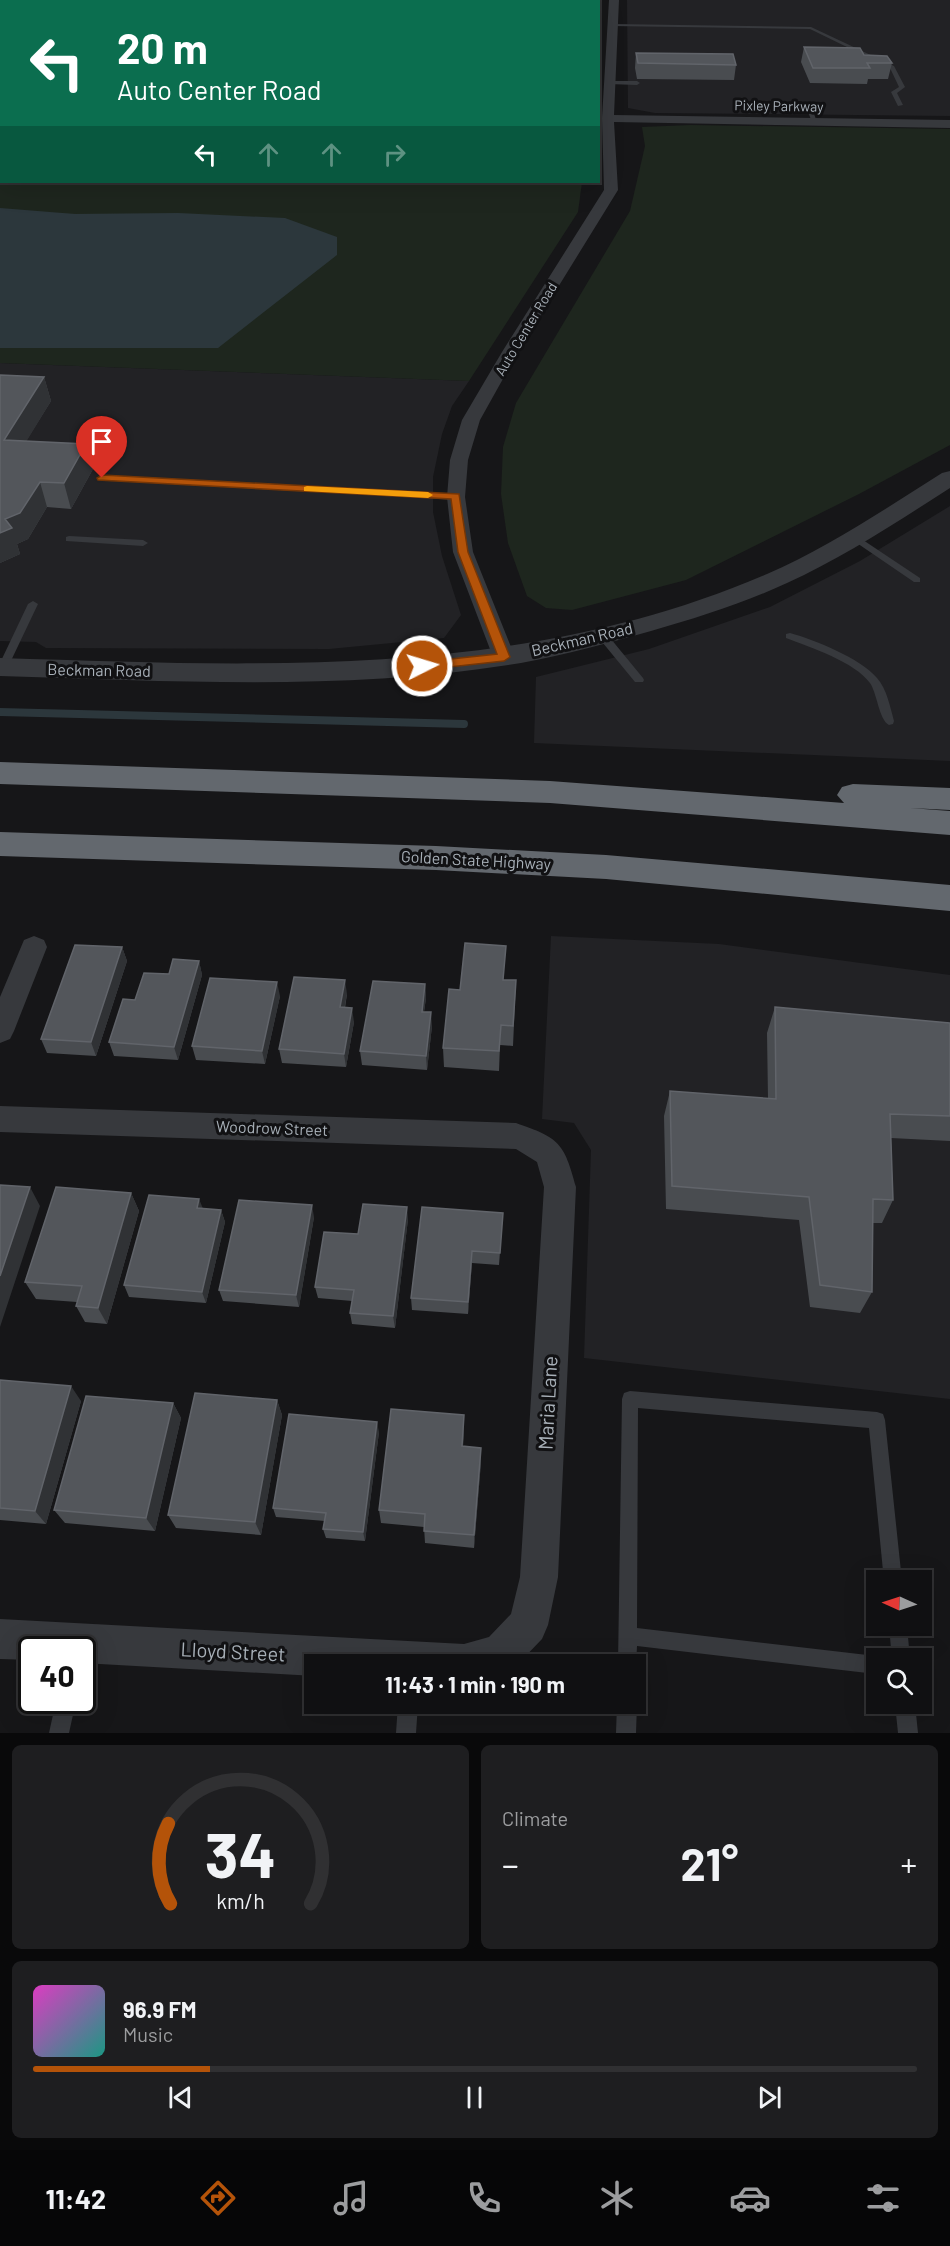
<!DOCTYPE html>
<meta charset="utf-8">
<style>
body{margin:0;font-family:Barlow,sans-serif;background:#1e1e20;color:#f1f3f6;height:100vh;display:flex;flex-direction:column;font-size:22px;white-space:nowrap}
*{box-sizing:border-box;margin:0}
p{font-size:20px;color:#9c9d9f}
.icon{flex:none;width:33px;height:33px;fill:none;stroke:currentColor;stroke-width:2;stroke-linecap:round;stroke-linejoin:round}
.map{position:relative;height:1733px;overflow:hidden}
.side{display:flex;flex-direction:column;gap:12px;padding:12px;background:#09090a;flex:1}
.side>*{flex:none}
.guide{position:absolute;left:0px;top:0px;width:600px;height:183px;box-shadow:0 6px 24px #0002,0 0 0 2px #303032;background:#0b6e4f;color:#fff;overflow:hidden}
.needle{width:39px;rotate:273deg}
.tools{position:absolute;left:866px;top:1570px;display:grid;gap:12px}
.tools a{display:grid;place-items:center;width:66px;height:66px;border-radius:0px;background:#101012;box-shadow:0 6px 24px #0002,0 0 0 2px #303032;font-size:30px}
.speed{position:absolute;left:18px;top:1636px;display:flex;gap:12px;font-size:30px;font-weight:700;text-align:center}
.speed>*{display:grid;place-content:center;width:78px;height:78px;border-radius:50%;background:#101012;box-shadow:0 6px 24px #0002,0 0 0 2px #303032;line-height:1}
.speed .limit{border:3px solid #111;border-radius:9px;background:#fff;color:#111}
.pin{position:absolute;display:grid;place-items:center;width:51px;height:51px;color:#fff;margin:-62px -26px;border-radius:50% 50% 50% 0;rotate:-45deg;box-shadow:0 0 6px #0007}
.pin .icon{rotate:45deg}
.me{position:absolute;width:66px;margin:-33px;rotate:85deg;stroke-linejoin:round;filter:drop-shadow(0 0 4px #0008)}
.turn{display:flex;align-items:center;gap:21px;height:126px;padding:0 18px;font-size:27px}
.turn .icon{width:78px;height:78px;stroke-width:2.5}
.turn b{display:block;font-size:42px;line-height:51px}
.lanes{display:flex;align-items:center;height:57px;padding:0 18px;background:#0003;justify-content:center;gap:30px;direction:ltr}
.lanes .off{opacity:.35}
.big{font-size:45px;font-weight:700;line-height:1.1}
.side .widget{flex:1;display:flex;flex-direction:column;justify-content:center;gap:9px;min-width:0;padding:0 21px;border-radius:9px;background:#1e1e20}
.side .dial{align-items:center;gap:0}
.dial svg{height:156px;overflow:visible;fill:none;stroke:#303032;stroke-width:7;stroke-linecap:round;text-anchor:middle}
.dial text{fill:#f1f3f6;stroke:none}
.song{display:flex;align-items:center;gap:18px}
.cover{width:72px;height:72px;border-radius:9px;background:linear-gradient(135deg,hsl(310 70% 55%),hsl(170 70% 35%))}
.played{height:6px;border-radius:3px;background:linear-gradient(90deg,#b45309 20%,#303032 20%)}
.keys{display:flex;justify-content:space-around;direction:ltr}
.heat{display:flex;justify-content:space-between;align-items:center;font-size:33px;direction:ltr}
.side .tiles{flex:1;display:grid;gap:12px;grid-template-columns:1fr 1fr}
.widget:last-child{grid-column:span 2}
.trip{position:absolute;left:304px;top:1654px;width:342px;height:60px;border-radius:0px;background:#101012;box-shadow:0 6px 24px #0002,0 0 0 2px #303032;font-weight:700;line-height:60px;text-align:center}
.tabs{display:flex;height:96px;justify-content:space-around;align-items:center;background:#060607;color:#9c9d9f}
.tabs .icon{width:42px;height:42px}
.tabs .on{color:#b45309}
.tabs b{font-size:27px;color:#f1f3f6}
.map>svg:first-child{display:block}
.built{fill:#222225}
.green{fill:#1e261e}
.water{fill:#2c373c}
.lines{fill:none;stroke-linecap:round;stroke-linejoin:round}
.stream{stroke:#2c373c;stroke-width:8}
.service{fill:#37393d;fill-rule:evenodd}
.minor{fill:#37393d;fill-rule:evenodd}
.tertiary{fill:#37393d;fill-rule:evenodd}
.motorway{fill:#63686e;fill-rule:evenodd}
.wall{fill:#494c50}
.shaded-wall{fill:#303235}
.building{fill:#53565b;stroke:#61646a;stroke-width:1.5}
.route{fill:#b45309;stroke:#753606;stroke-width:1.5}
.slow{fill:#f59e0b}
.labels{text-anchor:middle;stroke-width:6;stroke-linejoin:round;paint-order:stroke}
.far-street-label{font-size:14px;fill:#a8b0b8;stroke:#111113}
.street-label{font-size:16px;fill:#a8b0b8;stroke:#111113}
.near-street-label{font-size:20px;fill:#a8b0b8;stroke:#111113}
</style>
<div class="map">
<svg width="950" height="1733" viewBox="0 0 950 1733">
<rect width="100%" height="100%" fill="#161618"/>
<path class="built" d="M0,0H595L2,2V73Z
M627,0H950V116L655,113L628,108Z
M0,363L469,381L452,406L442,434L433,477V512L442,556L461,615L444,638L329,649L46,648L36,642L0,641Z
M950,506V761L534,743L536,677L649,649L770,607L860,561Z
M551,936L719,944L950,975V1399L584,1358L591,1150L574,1123L542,1119Z"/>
<path class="green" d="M0,73L2,182H582L578,212L469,381L0,363Z
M691,125L950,129V445L859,494L686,580L572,610L546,608L527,596L508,543L501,494L503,447L516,403L630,211L645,146L642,127Z"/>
<path class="water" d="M0,208L75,214L178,213L285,218L337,237V255L218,348H0Z"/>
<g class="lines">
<path class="stream" d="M0,712L464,724"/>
<path class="service" d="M261,0H265L260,2Z
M546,0H550V2H546Z
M613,24L811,27L894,66L905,87L897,93L903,105L898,106L891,92L899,87L890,68L810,29L611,26Z
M610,81H637L640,83L637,85L608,84Z
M809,105L812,107L817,123L812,122L806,107Z
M102,475L456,494L460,497L456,500L99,480V476Z
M854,534L920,578V582H914L851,539V535Z
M69,536L143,540L148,543L143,546L66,541V537Z
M33,601L38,604L8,667L7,669H0V663L28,604Z
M602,632L606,633L643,678L644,680L643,682H635L598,637V633Z
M790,633C815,640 860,658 877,678C887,689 890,707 894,721L893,724L889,725C879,720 877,693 870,683C855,662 810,647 786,638V634Z
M630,1391L877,1412L883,1414L885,1420L902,1581H884L869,1428L638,1408L637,1628L876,1656L883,1659H876V1674L637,1646L636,1666L618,1665L622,1399L624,1393Z
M889,1626H907L910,1659H892Z
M56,1701H76L69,1733H49Z
M636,1703L637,1704L636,1733H616L617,1704Z
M398,1704H418L416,1733H396Z
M895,1704H915L918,1733H898Z"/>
<path class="minor" d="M609,0H619L614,115L950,120V128L614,122L618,190L518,352L480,420L468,460L465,497L473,552L515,657L512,662L504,664L496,662L493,657L453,552L447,497L450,460L462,420L502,352L604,190L602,118Z
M34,936L44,940L47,947L14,1031L10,1039L0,1043V997L24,940Z
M0,1106L516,1123C559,1138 564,1142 576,1187L558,1577L548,1625L542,1639L517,1665H315V1676L82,1663V1650H32V1660L0,1659V1619L464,1644L489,1637L511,1614L520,1577L544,1187L537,1162L516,1149L0,1132Z"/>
<path class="tertiary" d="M950,471V488C897,522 844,557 787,583C744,603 697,618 651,631C608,643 565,655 521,663C349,692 173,681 0,676V658C261,666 521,680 767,574C829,547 885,509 942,473Z"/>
<path class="motorway" d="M0,762L550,781L844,803L837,795L842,787L853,784L950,788V810L910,808L950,811V835L550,803L0,784Z
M0,832L436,846L606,855L950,885V911L606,879L436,870L0,856Z"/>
</g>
<path class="wall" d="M370,0H402V2H370Z
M804,47L864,55L892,63L888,79H868L867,84L810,83L801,62Z
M636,53L736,65L734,80L637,79L635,68Z
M0,375L44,377L51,401L26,441L93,469L71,509L47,507L28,539L17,544L20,554L0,563Z
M122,947L127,961L96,1056L47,1053L41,1039Z
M199,961L202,975L178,1060L114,1056L109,1042L135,1000L169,974Z
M516,980L513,1046L500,1045L499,1071L444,1067L443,1048L460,990Z
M425,984L426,998L424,1012L432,1026L427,1070L362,1065L360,1051Z
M347,994L345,1008L354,1022L346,1067L282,1063L279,1049Z
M280,996L265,1064L196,1060L192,1046Z
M775,1007L950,1023V1141L891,1138L893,1200L882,1223H873L872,1292L860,1313L810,1307L799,1220L666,1209L664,1116L670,1091L768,1099L767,1033Z
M131,1193L139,1211L107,1324L85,1322L76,1306L77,1302L36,1299L25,1282Z
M221,1210L225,1222L206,1303L129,1297L124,1285Z
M314,1217L299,1307L223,1301L219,1290Z
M408,1219L395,1328L352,1324L350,1313L352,1301L318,1298L315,1287L358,1234Z
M502,1225L499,1265L472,1263L468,1314L412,1310L411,1298Z
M0,1380L81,1401L46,1524L0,1520Z
M277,1400L282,1415L261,1535L176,1528L168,1515Z
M173,1403L181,1418L155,1531L65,1523L54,1510Z
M464,1415V1430L463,1447L481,1448V1462L474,1548L425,1543L424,1527L381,1523L379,1510Z
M379,1432L365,1541L326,1538L323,1529L325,1521L276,1517L273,1508Z"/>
<path class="shaded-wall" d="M44,377L51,401L12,465L4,440Z
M86,444L93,469L71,509L64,483Z
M40,482L47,507L28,539L17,544L20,554L0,563V533L5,519Z
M122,947L127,961L96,1056L91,1042Z
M199,961L202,975L178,1060L174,1047Z
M345,980L347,994L342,1021L340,1007Z
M277,982L280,996L265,1064L262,1051Z
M425,984L426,998L422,1025V1012Z
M352,1008L354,1022L346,1067L344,1054Z
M431,1012L432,1026L427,1070L426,1056Z
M30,1187L40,1206L0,1327V1276Z
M131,1193L139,1211L107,1324L98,1308Z
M199,1199L204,1211L197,1208Z
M312,1205L314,1217L299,1307L296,1295Z
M407,1207L408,1219L395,1328L393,1316Z
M221,1210L225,1222L206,1303L202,1292Z
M472,1251V1263L468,1314V1302Z
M71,1386L81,1401L46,1524L35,1511Z
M277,1400L282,1415L261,1535L255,1522Z
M173,1403L181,1418L155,1531L146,1518Z
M464,1415V1430L462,1461V1446Z
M377,1422L379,1432L365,1541L363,1532Z
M481,1448V1462L474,1548V1535Z"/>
<path class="building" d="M473,0H478L498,2H472Z
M804,47L860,48L864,55L887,56L892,63H867L870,68H813Z
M636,53L733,54L736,65L638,63Z
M0,375L44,377L4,440L86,444L64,483L40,482L20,513L5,519L12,528L0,533Z
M465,943L506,946L503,980H516L513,1026L501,1025L499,1051L443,1048L449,989L460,990Z
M75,945L122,947L91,1042L41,1039Z
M173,959L199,961L174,1047L109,1042L123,999L135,1000L144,973L169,974Z
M294,977L345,980L340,1007L352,1008L344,1054L279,1049Z
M210,978L277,982L262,1051L192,1046Z
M373,981L425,984L422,1012H431L426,1056L360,1051Z
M775,1007L950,1023V1116L890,1114L893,1200L873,1199L872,1292L820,1285L809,1197L672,1186L670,1091L776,1099Z
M0,1185L30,1187L0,1276Z
M56,1187L131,1193L98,1308L76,1306L82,1286L25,1282Z
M149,1195L199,1199L197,1208L221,1210L202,1292L124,1285Z
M239,1200L312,1205L296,1295L219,1290Z
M363,1204L407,1207L393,1316L350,1313L354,1290L315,1287L324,1232L358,1234Z
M422,1207L503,1213L500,1253L472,1251L468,1302L411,1298Z
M0,1380L71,1386L35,1511L0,1508Z
M195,1393L277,1400L255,1522L168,1515Z
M86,1396L173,1403L146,1518L54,1510Z
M391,1409L464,1415L462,1446L481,1448L474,1535L424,1531L425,1514L379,1510Z
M289,1414L377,1422L363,1532L323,1529L326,1513L273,1508Z"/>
<path class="route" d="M102,475L459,494L468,552L510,657L504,661L422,670L416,666L422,662L497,654L458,552L451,499L98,480L97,478Z"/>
<path class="slow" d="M307,486L428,492L433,495L428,498L304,491V487Z"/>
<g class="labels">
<g class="far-street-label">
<text transform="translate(779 106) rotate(1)" y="5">Pixley Parkway</text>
<text transform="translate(526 329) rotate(-59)" y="5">Auto Center Road</text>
</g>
<g class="street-label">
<text transform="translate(582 639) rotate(-13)" y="6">Beckman Road</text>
<text transform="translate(99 670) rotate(1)" y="6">Beckman Road</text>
<text transform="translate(476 860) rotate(3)" y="6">Golden State Highway</text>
<text transform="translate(272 1128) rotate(2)" y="6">Woodrow Street</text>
</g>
<g class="near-street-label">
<text transform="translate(548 1403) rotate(-87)" y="7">Maria Lane</text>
<text transform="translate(233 1652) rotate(3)" y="7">Lloyd Street</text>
</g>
</g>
</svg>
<div class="tools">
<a><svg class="needle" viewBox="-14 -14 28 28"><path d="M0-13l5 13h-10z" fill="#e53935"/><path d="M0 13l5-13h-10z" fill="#9c9d9f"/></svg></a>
<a><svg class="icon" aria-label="search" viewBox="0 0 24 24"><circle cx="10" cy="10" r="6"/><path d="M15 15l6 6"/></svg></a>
</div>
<div class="speed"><div class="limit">40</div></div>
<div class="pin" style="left:102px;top:478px;background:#d93025"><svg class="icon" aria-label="arrive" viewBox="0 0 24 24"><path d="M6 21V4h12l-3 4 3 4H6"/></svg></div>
<svg class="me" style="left:422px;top:666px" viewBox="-20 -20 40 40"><circle r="17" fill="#b45309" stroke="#fff" stroke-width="3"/><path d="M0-11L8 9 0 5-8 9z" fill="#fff"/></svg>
<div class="trip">11:43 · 1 min · 190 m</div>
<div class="guide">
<div class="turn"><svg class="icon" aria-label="left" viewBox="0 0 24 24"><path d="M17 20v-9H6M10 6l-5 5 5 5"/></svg><div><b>20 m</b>Auto Center Road</div></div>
<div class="lanes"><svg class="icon" aria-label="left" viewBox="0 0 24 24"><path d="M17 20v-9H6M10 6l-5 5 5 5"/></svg><svg class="icon off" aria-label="ahead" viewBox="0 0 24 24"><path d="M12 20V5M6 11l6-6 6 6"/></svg><svg class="icon off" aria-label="ahead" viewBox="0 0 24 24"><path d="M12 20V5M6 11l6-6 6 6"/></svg><svg class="icon off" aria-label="right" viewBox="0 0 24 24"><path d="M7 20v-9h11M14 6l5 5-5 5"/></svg></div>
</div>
</div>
<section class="side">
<div class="tiles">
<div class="widget dial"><svg viewBox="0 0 100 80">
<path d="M14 69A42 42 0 1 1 86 69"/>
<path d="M14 69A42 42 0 0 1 13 28" stroke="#b45309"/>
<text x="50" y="56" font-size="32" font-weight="700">34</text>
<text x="50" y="72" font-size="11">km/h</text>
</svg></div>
<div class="widget"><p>Climate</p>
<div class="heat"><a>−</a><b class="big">21°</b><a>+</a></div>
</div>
<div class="widget">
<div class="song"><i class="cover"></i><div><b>96.9 FM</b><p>Music</p></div></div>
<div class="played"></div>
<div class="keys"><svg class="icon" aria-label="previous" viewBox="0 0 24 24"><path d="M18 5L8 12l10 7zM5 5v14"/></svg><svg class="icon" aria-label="pause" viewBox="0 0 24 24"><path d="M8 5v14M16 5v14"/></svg><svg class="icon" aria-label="next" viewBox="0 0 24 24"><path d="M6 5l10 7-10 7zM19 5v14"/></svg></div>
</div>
</div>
</section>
<nav class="tabs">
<b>11:42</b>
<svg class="icon on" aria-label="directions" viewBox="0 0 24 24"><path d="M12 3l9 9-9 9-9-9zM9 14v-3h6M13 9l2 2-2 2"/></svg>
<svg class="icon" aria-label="music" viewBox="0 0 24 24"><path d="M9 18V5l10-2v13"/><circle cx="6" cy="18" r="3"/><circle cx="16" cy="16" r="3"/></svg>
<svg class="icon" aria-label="phone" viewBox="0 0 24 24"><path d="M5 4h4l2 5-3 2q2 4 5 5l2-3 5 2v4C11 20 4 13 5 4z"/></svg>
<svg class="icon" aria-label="climate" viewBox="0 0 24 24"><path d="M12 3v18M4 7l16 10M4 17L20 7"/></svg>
<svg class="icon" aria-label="car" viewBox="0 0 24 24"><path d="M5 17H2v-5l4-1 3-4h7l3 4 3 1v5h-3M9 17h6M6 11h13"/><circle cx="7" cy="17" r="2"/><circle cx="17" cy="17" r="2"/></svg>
<svg class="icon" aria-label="filters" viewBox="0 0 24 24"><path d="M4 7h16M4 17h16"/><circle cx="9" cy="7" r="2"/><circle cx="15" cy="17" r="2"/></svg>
</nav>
